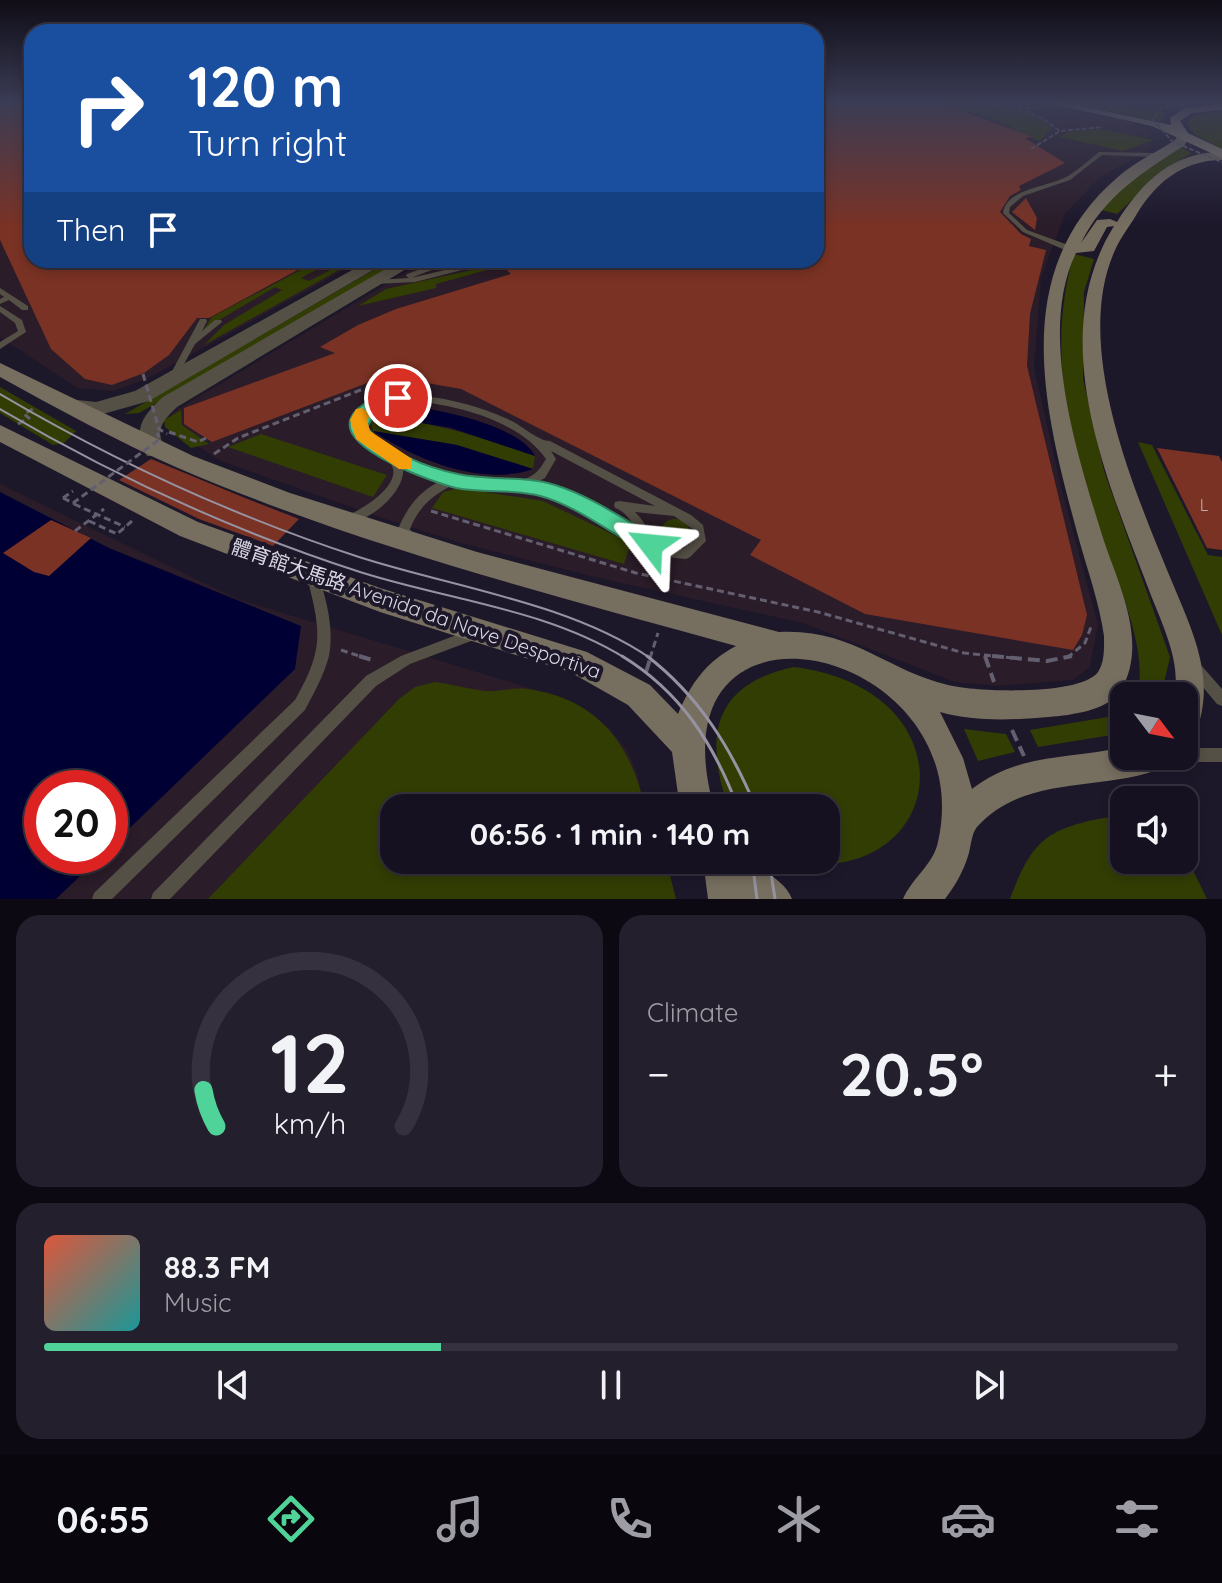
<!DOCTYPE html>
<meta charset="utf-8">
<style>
body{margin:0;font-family:Quicksand,"Noto Sans SC",sans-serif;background:#231f2d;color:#f1f3f6;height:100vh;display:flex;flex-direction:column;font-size:30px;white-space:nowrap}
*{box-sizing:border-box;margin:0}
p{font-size:26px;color:#9e9da5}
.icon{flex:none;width:44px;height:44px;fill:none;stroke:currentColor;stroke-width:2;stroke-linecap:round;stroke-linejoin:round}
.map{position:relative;height:899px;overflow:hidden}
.details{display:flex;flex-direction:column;gap:16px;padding:16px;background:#0c0912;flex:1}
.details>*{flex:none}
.top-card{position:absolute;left:24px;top:24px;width:800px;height:244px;border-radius:24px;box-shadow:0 4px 12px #0003,0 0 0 2px #35313e;background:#1a4fa0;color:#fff;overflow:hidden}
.needle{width:52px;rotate:122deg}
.buttons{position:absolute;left:1110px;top:682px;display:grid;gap:16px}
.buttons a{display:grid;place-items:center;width:88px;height:88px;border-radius:16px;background:#161120;box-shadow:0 4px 12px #0003,0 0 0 2px #35313e;font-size:40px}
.speed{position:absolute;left:24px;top:770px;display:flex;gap:16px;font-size:40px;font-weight:700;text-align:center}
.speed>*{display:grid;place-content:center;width:104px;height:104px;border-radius:50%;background:#161120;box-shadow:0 4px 12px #0003,0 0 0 2px #35313e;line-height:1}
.speed .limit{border:12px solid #d22;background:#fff;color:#111}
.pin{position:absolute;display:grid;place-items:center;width:68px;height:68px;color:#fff;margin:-34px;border:4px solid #fff;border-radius:50%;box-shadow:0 2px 8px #0007}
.me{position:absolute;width:88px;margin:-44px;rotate:299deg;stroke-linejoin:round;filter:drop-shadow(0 0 6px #0008)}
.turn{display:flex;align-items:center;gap:28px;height:168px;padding:0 32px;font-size:36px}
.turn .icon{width:104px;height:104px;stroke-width:2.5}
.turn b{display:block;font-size:56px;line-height:68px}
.then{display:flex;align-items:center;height:76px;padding:0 32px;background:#0003;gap:16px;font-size:30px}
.big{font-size:60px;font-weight:800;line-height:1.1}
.details .card{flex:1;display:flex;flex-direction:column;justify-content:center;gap:12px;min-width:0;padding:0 28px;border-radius:24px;background:#231f2d}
.details .dial{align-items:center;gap:0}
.dial svg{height:208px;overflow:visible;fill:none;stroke:#35313e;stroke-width:7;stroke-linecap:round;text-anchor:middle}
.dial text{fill:#f1f3f6;stroke:none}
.song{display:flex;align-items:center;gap:24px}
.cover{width:96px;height:96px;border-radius:12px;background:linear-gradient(135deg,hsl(10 70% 55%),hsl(180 70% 35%))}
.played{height:8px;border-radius:4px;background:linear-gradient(90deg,#4fd399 35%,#35313e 35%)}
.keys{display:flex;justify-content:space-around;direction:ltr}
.heat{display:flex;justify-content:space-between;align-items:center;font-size:44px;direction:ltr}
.details .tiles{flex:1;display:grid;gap:16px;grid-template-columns:1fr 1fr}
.card:last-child{grid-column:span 2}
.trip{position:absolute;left:380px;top:794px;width:460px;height:80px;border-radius:24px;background:#161120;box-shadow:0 4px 12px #0003,0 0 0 2px #35313e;font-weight:800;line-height:80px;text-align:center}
.menu{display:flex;height:128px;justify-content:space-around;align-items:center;background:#09070d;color:#9e9da5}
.menu .icon{width:56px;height:56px}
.menu .current{color:#4fd399}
.menu b{font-size:36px;color:#f1f3f6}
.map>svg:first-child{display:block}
.commercial{fill:#2a1c28;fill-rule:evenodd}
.green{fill:#323d04}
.water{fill:#000034}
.building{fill:#7a3224}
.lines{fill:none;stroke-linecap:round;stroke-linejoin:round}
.path-far2{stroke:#645f70;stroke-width:2;stroke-dasharray:5 2;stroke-linecap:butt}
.path-far1{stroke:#645f70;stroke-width:3;stroke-dasharray:7 4;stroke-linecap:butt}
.path{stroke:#645f70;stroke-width:4;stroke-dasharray:12 6;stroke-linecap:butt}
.service{fill:#555046;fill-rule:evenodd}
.tertiary{fill:#555046;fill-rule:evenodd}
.secondary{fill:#766e5f;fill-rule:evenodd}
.primary{fill:#908672;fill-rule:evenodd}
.tram-far1{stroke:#9692a1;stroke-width:2}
.tram{stroke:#9692a1;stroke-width:3}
.path-bridge-far1{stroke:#645f70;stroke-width:2;stroke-dasharray:5 2;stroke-linecap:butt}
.path-bridge{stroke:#645f70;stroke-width:3;stroke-dasharray:7 4;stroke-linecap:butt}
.route{fill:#4fd399;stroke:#338963;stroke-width:2}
.slow{fill:#f59e0b}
.labels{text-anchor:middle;stroke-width:8;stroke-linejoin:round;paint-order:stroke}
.number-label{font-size:16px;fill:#c1adb3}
.street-label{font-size:20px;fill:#d9d6e3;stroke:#1d172a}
</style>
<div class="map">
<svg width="1222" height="899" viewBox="0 0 1222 899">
<rect width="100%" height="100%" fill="#1d172a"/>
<path class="commercial" d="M0,102H32V260H362L147,379L113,391L77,388L0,337Z
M816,102H1025L1122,120L1143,127L1151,136L1153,144L1145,152L1099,178L1065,214L1041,278L1034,367L1062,491L1098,624L1090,667L1073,680L996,686L955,682L803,623L595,577L461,543L385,519L221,461L173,430L168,420L175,411L426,260H816Z
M0,484L237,599L556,696L608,727L627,750L637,773L645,808H394V860H666L676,899H0ZM42,788H110V856H42Z"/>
<path class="green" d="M937,102C972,102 1027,102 1052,129L1039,141L994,119Z
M1065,102H1097L1166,112L1162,122Z
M1222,111V149L1194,134L1187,123L1195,115Z
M1101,129L1153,140L1123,151L1060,137L1069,132Z
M1180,147L1192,153L1166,168L1117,214L1097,209L1115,191Z
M1074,254L1094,259L1084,292L1083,379L1104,471L1170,657L1161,696H1136C1154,648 1102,548 1087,499C1063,419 1050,334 1074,254Z
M319,260H334L301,278L309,281L350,260H357L204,345L224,325L282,290L275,287L204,329L212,317Z
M391,260H402L139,413L125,414Z
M499,264L487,270L436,284V288L358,306L386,289Z
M0,387L76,431L64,443L53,445L0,413Z
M181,410L182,425L209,444L191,448L165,427L164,420Z
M375,415C431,422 482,437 535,456L533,469L457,445L373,431L371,423Z
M261,434L387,475L373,497L228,447Z
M1138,442L1152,445L1208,555L1222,557V635Z
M459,488L543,501L631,543L624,564L432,508L443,492Z
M660 534a15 15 0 1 1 30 0a15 15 0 1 1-30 0Z
M794,667C980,691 948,899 776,860H826V808H730L727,804C704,733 715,684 794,667Z
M435,682C452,684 468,689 485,691C499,692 514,687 528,689C598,699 631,744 645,808H394V860H666L676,899H208L399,699L415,687Z
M1124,710V733L1038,747L1030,730L1114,716Z
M964,729L1006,734L1015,752L978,761Z
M1109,817H1124V860H1184V852L1207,899H1010C1032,840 1047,828 1109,817Z"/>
<path class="water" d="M403,406C436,408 519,425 535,456L451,428L375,415Z
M373,431L457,445L533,469C483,487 416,460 373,431Z
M0,492L109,548L301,626L295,669L110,847V788H42V856H101L56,899H0Z"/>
<path class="building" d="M0,102H32V260H316L209,318H197L169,355L144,373L112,385L85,379L51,349L0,240Z
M816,102L941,103L1033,137L1025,138L1065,163L1019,186L1021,190L1010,196L1000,212L1021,234L1031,239L1029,246L1046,250L1030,314L1027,366L1087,615L1082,635L1073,650L865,614L750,555L761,540L461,389L421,382H370L212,442L184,424V408L335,353L320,347L358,325L396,309L511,274L500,263L504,260H816Z
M1026,198L1037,218L1035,230L1012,212Z
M1157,448L1219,456L1222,462V550L1207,548Z
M151,459L245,498L299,519L273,546L199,519L119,480Z
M51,520L91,538L49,576L34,572L3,553Z"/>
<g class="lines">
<path class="path-far2" d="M970,102L1037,109
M1018,109L1040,117L1060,131
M1031,149L1060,131L1103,127"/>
<path class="path-far1" d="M18,424L29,418L24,414L36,407
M169,432L198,442L206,438
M214,454L238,438L363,389L381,388
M63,498L73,491
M431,511L636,573L818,612L964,653L1013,658
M89,521L117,534L132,521
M75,531L104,509
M341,650L365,658
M650,658L658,633
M1067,658L1085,643L1092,624"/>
<path class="path" d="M359,656L372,660
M985,656L994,682
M992,656L1047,661L1072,656
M646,672L651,656
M1012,730L1024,756"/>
<path class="service" d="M1099,152L1156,153L1159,155L1156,157L1102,155L1070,180L1023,196L1010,207L1009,213L1027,230L1071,246V250H1065L1023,232L1003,213C1006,188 1050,187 1068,176C1079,169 1089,160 1099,152Z
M446,260H457L411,278L488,260H501L415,282L375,284L371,282L375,280L409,278L406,276L407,274Z
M0,288L28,306V310H22L9,300L0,304V299L4,297L0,294Z
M0,306L22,320L26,332L0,349V342L18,331L15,323L0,312Z
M200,319H206L207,321L202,331L215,320H221L222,322L195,344L177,377H171L170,375Z
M396,395C435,394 476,404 512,421C523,427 539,441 550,441L691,515L703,525L706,541L690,557L686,559L665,557L566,502L521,488L503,490L479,489L455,484C434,494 419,506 410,529L414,538L412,541L408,543L404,541L398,529C407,507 421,489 443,480L403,466C407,491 369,524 345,522L344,519L345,516C361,511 404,484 391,464C387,457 377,452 371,447C364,442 359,435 354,428L360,411L375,401ZM396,401C443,400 518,418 546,459C540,469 535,476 524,479C483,494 390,462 364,428L367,415L382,405ZM551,451L655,506L619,501L615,502L614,505L615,508C625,511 632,522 637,531L574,496L533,484L545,478L556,459ZM635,512L674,516L694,530V539L683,549C650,549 654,531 635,512Z
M313,572L317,573C327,598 334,630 329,656C324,675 314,693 305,710L112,899H92L94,893L295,700C324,649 321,632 307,577L309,573Z
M475,628L479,630L481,634L479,638L410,664L376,686L170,899H151L153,893L366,676L401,656Z
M1196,663L1201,665L1222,689V706L1217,704L1191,673L1189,669L1191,665Z
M1184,748H1222V762H1184L1179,760L1177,756H1184Z"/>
<path class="tertiary" d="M370,260H390L149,401L96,416L68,413L58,406L68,399L96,402L135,391Z
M401,260H421L177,407C162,421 154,431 166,450L163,456H147C131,431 143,415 163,397Z"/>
<path class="secondary" d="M1179,132L1189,135L1185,145C1143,172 1104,196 1081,243L1097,220L1110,219L1117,222C1142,182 1172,152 1222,152V160C1182,160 1154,184 1135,217C1129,227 1121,237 1116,248C1071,343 1133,487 1170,577C1191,628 1218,679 1195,734L1184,738V696H1174C1182,662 1161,622 1149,590C1107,480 1044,338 1114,226L1107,227L1094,251L1076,253C1037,333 1078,457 1103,538C1118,584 1149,642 1121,690C1108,711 1071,715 1049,717C1013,720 975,722 940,712L963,758L972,789C1021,752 1067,760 1124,747V756H1170L1165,767C1103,793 1025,773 977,827C971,834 971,848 968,856C963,872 955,886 945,899H903C912,878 933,865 938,842C982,646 647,568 714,808H680L672,752L628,705L570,672L380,612L180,536L0,442V425L198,522L380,588L587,652L650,685L678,714C691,683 706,662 736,646C548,594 357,545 178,468C117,441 58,409 0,377V363L193,456L290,493L477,552L779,632C852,628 885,670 948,685C975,692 1081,696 1098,672C1105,662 1104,647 1104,636C1099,601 1087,569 1078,536C1044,410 1007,271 1119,176C1135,162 1157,152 1175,140Z
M703,860H752C766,874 785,881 792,899H708Z"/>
<path class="primary" d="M1043,102H1063L1171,125L1170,118L1185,108L1222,104V110L1192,113L1180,121L1188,133L1222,149V158L1152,126Z"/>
<path class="tram-far1" d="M0,394C114,461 233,516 359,557C452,587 570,603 650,658
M0,409C114,476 233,531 360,572C448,600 546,609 625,658"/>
<path class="tram" d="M622,656C681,692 714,744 738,808
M647,656C699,696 731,748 756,808
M752,860L757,899
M769,860L775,899"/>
<path class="path-bridge-far1" d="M1197,102L1161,108L1153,120L1173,142L1222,162"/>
<path class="path-bridge" d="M143,374L159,429L167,434
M63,498L73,503L160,439L157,433
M74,504L125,527"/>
</g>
<linearGradient id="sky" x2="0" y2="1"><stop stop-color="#100d17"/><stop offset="0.45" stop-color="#3a3c55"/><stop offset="1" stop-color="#3a3c55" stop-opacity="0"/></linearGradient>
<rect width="1222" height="227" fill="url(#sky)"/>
<path class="route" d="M398,392L406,398L404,402L377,411L367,427C386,452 428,468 458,474C490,481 523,475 555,485C591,496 626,521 659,539L662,545L659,551H644C613,534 580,509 547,498C518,488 486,494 456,488C435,483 337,449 351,418C359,401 381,397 398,392Z"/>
<path class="slow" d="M362,408L371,414L367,420L370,431L412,459V469H399L356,439L350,420L356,409Z"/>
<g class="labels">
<g class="number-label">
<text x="1204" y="511">L</text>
</g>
<g class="street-label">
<text transform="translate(416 609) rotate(19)" y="7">體育館大馬路 Avenida da Nave Desportiva</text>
</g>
</g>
</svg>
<div class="buttons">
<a><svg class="needle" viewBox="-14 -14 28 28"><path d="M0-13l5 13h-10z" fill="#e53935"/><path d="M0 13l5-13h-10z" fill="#9e9da5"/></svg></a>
<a><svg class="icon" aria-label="sound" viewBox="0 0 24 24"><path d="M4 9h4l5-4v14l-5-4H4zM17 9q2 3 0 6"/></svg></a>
</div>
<div class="speed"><div class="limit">20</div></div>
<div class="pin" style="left:398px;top:398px;background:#d93025"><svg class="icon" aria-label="arrive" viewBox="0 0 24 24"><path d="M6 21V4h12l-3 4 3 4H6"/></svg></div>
<svg class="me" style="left:651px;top:545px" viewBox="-20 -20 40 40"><path d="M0-17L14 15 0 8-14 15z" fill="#4fd399" stroke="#fff" stroke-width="4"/></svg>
<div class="trip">06:56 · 1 min · 140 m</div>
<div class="top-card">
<div class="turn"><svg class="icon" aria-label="right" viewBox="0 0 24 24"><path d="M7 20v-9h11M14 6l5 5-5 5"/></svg><div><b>120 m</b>Turn right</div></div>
<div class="then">Then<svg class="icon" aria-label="arrive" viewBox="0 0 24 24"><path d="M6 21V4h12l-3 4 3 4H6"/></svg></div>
</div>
</div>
<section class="details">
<div class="tiles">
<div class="card dial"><svg viewBox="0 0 100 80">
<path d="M14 69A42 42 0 1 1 86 69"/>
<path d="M14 69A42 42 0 0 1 9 55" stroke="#4fd399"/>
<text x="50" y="56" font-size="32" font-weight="700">12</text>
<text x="50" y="72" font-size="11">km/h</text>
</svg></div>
<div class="card"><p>Climate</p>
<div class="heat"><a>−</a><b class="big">20.5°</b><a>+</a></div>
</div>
<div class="card">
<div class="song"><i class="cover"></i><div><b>88.3 FM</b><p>Music</p></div></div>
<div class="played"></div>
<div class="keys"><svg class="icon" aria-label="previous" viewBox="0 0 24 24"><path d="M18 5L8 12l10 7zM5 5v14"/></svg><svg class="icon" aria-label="pause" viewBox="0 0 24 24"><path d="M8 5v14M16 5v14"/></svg><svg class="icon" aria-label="next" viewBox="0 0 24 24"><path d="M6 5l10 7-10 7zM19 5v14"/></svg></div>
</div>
</div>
</section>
<nav class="menu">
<b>06:55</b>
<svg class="icon current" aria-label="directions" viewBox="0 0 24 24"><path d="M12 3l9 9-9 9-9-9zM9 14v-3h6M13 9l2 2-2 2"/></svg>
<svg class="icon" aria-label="music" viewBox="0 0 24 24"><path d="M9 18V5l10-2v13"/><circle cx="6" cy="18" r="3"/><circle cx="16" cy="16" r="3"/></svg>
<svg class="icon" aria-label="phone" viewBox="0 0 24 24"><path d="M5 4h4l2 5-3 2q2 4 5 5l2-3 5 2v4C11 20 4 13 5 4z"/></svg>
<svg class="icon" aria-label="climate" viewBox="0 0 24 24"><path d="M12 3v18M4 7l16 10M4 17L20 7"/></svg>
<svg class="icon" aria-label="car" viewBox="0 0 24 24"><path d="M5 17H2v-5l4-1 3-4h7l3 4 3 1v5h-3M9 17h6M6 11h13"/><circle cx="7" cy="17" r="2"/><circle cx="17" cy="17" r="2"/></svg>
<svg class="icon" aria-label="filters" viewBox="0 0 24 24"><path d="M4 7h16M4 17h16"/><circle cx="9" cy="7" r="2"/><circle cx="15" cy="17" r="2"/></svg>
</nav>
